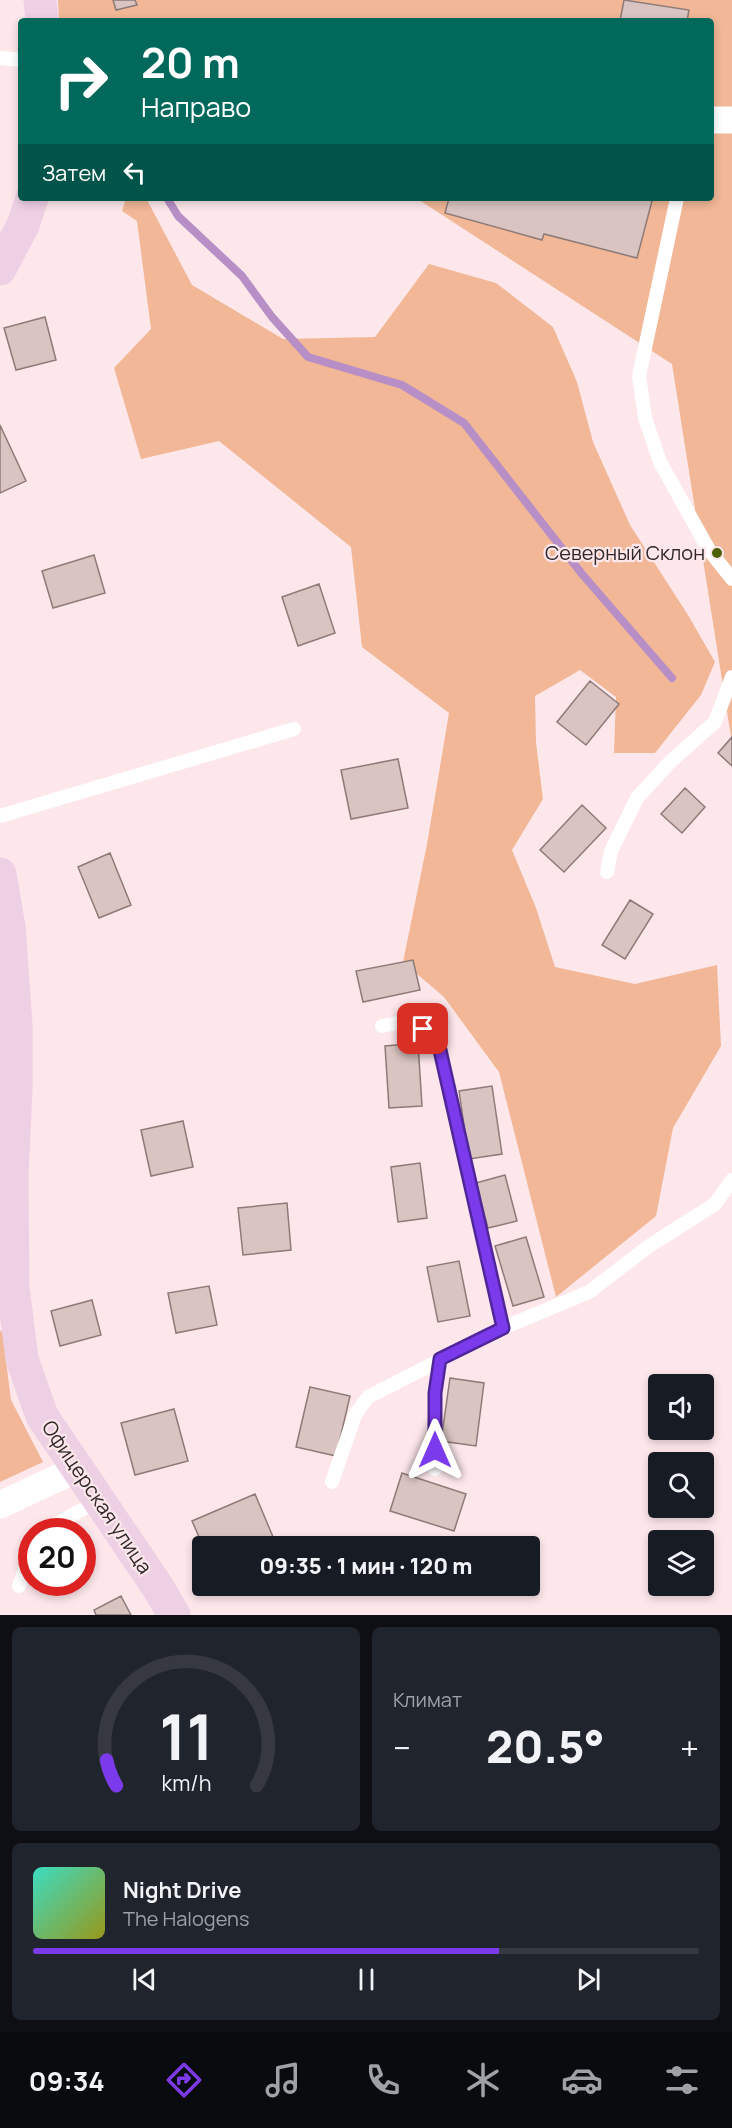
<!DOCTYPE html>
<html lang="ru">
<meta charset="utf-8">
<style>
body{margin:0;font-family:Manrope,sans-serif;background:#20242c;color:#f1f3f6;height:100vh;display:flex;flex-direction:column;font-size:22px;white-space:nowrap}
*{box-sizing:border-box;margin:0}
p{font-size:20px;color:#9ea1a6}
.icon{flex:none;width:33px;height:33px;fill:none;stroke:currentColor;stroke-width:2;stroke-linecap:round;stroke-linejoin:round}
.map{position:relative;height:1615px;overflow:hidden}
.details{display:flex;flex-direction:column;gap:12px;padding:12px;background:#0d0f14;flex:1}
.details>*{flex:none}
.top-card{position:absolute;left:18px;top:18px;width:696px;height:183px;border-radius:6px;box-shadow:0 3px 9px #0003;background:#00695c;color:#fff;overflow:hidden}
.buttons{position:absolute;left:648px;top:1374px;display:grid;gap:12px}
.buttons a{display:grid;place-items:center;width:66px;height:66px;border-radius:6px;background:#171b24;box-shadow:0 3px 9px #0003;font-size:30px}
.speed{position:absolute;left:18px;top:1518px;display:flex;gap:12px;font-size:30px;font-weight:700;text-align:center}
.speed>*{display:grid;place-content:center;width:78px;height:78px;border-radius:50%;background:#171b24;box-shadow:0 3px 9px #0003;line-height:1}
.speed .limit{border:9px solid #d22;background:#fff;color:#111}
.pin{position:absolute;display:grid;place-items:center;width:51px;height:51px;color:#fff;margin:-26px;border-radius:12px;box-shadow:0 3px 9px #0006}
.me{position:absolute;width:66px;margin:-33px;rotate:0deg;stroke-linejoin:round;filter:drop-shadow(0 0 4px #0008)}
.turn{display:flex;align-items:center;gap:21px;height:126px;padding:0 24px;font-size:27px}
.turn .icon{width:78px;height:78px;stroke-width:2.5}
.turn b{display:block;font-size:42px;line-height:51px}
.then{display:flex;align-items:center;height:57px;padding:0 24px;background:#0003;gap:12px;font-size:22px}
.big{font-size:45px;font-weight:800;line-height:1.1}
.details .tile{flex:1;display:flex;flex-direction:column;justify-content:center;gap:9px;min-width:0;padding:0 21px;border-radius:9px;background:#20242c}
.details .dial{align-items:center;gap:0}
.dial svg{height:156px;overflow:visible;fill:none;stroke:#363941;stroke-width:7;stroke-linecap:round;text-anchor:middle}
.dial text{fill:#f1f3f6;stroke:none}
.song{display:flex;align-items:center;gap:18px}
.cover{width:72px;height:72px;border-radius:9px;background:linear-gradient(135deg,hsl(170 70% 55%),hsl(60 70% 35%))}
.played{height:6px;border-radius:3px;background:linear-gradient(90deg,#7c3aed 70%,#363941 70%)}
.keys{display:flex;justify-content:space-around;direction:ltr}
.heat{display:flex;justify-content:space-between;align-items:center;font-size:33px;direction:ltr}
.details .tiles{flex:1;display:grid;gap:12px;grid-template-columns:1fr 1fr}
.tile:last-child{grid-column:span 2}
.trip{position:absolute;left:192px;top:1536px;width:348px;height:60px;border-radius:6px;background:#171b24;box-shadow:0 3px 9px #0003;font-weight:800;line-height:60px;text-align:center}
.tab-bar{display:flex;height:96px;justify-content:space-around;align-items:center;background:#090b0e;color:#9ea1a6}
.tab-bar .icon{width:42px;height:42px}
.tab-bar .selected{color:#7c3aed}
.tab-bar b{font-size:27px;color:#f1f3f6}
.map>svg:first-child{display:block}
.green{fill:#f1b796}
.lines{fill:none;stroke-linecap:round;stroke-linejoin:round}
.stream{stroke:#b78fc6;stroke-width:8}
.building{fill:#d9c4c1;stroke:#8e7a77;stroke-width:1.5}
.lane{stroke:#fff;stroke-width:14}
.street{stroke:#fff;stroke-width:27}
.secondary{stroke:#eed0e5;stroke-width:33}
.route-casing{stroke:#51269a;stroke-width:15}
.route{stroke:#7c3aed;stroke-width:10}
.poi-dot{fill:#4e6004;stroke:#fde7eb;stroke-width:2}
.labels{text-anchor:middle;stroke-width:4.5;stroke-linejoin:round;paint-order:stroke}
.poi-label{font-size:20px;fill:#30282a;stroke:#fde7eb;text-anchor:end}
.street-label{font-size:20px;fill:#30282a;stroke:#fde7eb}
</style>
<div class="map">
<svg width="732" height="1615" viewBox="0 0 732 1615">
<rect width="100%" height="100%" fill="#fde7eb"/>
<path class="green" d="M58,0H732V743L672,364L416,198H711V21H59Z
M126,198H146L192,285L283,339L375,337L429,264L496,283L553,327L577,382L593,442L630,525L688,615L715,662L701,695L655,753H614L616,697L580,670L535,696L536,743L543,799L512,850L536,908L555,967L635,984L717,965L721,1046L673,1128L656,1216L556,1297L499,1072L444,997L403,962L427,844L449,713L362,647L351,547L219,441L141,459L114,368L151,329L137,221L122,211Z
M2,1330L11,1400L43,1462L0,1482V1332Z"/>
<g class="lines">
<path class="stream" d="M167,198L178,216L242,276L272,317L308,357L402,385L464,423L582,574L672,678"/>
</g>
<path class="building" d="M113,0H135L137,5L116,10Z
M624,0L689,10L687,21H620Z
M449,198H643L652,201L637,258L544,234L542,240L445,213Z
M45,317L56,360L16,370L4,328Z
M0,425L26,481L0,493Z
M94,555L105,593L53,608L42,571Z
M319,584L335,633L298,646L282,597Z
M590,681L619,704L586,745L557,722Z
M732,737V766L718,753Z
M398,759L408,808L351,819L341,770Z
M685,788L705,807L682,833L661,814Z
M582,805L606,828L564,872L540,850Z
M110,853L131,905L99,918L78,867Z
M630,900L653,914L625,959L602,945Z
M413,960L420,990L363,1002L356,971Z
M418,1043L422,1106L389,1108L385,1046Z
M492,1086L502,1154L469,1159L459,1091Z
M183,1121L193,1167L151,1176L141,1130Z
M420,1163L427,1218L398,1222L391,1167Z
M505,1175L517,1221L488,1228L476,1183Z
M287,1203L291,1250L243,1255L238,1208Z
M526,1237L544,1297L513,1306L495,1246Z
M459,1261L470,1316L438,1322L427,1267Z
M209,1286L217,1325L176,1333L168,1293Z
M92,1300L101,1335L60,1346L51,1311Z
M450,1378L484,1383L476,1446L441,1441Z
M310,1387L350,1396L336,1456L296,1447Z
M174,1409L188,1461L135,1475L121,1423Z
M402,1473L466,1494L454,1531L390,1511Z
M255,1494L276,1544L270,1546H203L192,1521Z
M121,1596L131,1615H96L94,1610Z"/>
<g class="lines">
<path class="lane" d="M0,58L21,60
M677,198L639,376L645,418L660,462L709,550L732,579
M0,816L294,729
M607,872L611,851L637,798L670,762L715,722L732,677
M382,1026L408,1021L437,1037L503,1328
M435,1469V1393L440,1359
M332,1482L355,1415L368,1397L503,1328L589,1292L649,1246L715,1204L732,1180
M47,1532L51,1527L99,1500
M19,1586L32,1551"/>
<path class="street" d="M711,120H732
M0,1505L77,1469"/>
<path class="secondary" d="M40,0L42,21
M0,269L23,225L32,198
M0,874L9,927L16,1024V1091L12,1175L13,1287L22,1359L42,1416L159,1589L174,1615"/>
</g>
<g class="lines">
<defs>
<path id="route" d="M423,1029L437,1037L503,1328L440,1359L435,1393V1450"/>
</defs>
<use href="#route" class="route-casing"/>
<use href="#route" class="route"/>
</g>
<circle class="poi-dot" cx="717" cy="553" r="6"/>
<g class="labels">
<g class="poi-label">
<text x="705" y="560">Северный Склон</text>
</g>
<g class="street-label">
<text transform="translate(97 1497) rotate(56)" y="7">Офицерская улица</text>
</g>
</g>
</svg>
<div class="buttons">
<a><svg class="icon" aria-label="sound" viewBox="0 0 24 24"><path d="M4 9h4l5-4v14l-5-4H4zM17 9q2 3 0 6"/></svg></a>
<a><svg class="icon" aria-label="search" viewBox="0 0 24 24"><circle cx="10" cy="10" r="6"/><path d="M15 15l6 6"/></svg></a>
<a><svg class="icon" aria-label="layers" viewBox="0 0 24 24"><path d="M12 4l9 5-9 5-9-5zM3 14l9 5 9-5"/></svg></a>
</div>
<div class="speed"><div class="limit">20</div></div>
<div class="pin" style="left:423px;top:1029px;background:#d93025"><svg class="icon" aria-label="arrive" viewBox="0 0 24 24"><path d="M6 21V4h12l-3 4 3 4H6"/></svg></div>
<svg class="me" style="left:435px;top:1450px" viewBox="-20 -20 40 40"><path d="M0-17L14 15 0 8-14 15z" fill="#7c3aed" stroke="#fff" stroke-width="4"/></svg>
<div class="trip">09:35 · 1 мин · 120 m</div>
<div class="top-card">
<div class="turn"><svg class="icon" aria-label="right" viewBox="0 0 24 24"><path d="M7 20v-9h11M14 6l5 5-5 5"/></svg><div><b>20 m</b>Направо</div></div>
<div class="then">Затем<svg class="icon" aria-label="left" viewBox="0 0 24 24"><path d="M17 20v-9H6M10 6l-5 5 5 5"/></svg></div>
</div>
</div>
<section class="details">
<div class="tiles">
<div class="tile dial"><svg viewBox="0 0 100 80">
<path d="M14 69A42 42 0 1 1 86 69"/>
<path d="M14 69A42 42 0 0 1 9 56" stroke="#7c3aed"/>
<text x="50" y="56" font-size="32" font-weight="700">11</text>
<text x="50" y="72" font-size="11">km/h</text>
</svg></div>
<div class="tile"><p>Климат</p>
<div class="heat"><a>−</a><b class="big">20.5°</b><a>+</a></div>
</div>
<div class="tile">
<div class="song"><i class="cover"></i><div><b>Night Drive</b><p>The Halogens</p></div></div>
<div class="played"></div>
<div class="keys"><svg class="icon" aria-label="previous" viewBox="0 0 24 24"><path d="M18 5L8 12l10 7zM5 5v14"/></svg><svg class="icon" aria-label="pause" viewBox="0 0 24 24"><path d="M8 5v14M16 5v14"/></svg><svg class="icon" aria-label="next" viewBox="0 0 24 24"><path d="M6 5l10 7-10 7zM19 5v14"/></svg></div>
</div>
</div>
</section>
<nav class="tab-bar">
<b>09:34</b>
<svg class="icon selected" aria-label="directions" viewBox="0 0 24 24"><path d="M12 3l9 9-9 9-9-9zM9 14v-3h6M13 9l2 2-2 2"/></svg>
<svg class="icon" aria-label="music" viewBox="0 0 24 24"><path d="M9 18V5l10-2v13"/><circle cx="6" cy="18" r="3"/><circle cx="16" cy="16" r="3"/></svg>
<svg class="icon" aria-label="phone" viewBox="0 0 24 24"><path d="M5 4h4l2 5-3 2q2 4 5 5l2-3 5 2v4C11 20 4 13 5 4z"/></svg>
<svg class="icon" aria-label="climate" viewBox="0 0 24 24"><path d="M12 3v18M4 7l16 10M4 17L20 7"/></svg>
<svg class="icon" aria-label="car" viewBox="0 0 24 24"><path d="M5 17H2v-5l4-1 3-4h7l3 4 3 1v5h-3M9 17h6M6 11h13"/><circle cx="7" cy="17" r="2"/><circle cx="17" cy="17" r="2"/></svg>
<svg class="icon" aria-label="filters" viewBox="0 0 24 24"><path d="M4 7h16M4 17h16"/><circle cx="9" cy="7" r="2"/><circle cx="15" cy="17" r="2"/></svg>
</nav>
